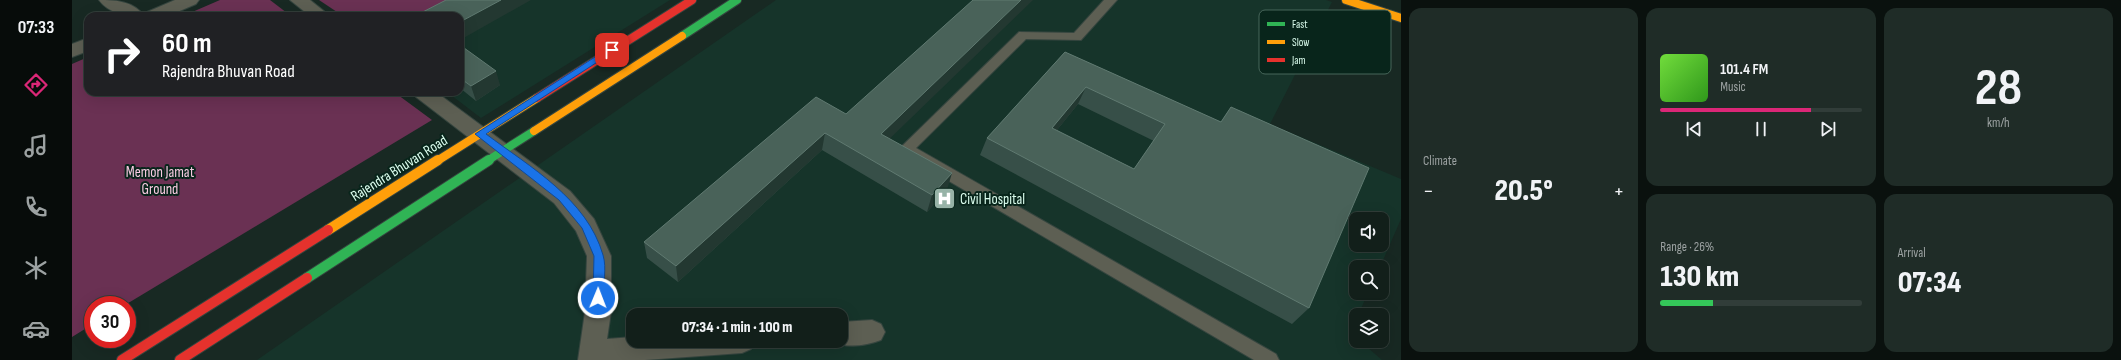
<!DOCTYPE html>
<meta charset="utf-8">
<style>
body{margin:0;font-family:"Sofia Sans Condensed",sans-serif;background:#1f2c27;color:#f1f3f6;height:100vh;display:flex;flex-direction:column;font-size:15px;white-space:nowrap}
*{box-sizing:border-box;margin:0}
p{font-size:13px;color:#9ca2a2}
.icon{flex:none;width:22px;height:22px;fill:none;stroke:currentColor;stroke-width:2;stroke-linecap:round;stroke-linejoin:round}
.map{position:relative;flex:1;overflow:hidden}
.sheet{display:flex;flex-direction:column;gap:8px;padding:8px;background:#0a110e;width:720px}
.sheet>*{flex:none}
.guide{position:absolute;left:12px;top:12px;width:380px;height:84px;border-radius:12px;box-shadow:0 4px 16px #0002,0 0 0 1px #313d39;background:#202124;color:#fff;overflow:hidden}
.controls{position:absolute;left:1277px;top:212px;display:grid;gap:8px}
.controls a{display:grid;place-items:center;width:40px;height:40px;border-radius:8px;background:#121f1a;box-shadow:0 4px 16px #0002,0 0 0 1px #313d39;font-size:20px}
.speed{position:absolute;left:12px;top:296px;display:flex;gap:8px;font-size:20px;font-weight:700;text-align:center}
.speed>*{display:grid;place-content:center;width:52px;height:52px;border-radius:50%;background:#121f1a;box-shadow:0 4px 16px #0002,0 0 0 1px #313d39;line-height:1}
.speed .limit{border:6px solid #d22;background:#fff;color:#111}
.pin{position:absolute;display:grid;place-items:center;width:34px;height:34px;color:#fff;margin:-17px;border-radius:8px;box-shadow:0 2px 6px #0006}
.me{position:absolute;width:44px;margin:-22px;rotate:1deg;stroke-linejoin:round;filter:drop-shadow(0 0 3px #0008)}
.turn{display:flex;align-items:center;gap:14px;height:84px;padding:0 12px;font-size:18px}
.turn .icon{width:52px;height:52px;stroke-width:2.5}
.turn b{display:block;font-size:28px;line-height:34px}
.big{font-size:30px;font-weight:800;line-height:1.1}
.sheet .widget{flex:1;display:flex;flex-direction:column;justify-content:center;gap:6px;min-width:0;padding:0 14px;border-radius:12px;background:#1f2c27}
.sheet .dial{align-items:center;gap:0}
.dial b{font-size:52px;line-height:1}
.song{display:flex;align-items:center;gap:12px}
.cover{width:48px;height:48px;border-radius:6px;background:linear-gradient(135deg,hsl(100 70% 55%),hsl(110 70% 35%))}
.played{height:4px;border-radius:2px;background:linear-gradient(90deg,#db2777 75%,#313d39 75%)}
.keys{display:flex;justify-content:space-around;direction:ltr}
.heat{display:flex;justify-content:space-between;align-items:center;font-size:22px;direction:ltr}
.charge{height:6px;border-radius:3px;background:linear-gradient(90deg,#34c759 26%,#313d39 0)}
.sheet .tiles{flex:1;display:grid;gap:8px;grid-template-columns:repeat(3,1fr)}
.widget:first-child{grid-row:span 2}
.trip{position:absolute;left:554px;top:308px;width:222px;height:40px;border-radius:12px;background:#121f1a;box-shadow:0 4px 16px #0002,0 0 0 1px #313d39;font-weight:800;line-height:40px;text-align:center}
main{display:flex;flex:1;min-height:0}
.dock{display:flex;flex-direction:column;width:72px;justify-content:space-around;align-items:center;background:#070c0a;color:#9ca2a2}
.dock .icon{width:28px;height:28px}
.dock .current{color:#db2777}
.dock b{font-size:18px;color:#f1f3f6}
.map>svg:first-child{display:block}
.built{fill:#16342a;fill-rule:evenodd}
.green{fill:#6a3153}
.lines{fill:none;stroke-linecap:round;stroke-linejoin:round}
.lane-casing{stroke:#35453f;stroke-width:2}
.street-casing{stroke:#35453f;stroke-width:2}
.fast-far1-casing{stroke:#35453f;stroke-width:10}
.fast-casing{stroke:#35453f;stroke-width:12}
.slow-far1-casing{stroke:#35453f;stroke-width:10}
.slow-casing{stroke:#35453f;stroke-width:12}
.jam-far1-casing{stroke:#35453f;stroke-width:10}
.jam-casing{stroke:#35453f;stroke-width:12}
.lane{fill:#5d5f53;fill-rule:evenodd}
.street{fill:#5d5f53;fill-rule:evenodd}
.fast-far1{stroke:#30b455;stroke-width:8}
.fast{stroke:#30b455;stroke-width:10}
.slow-far1{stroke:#ff9f0a;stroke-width:8}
.slow{stroke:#ff9f0a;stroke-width:10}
.jam-far1{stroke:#e5322d;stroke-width:8}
.jam{stroke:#e5322d;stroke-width:10}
.wall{fill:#374f48;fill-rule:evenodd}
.shaded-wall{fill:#233831}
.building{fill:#496259;stroke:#607a71;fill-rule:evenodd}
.route{fill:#1a73e8;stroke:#114b97}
.labels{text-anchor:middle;stroke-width:4;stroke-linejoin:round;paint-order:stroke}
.street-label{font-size:15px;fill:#dbfdee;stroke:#08251b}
.park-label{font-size:15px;fill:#f9cbe2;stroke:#08251b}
.poi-label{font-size:15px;fill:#dbfdee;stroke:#08251b;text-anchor:start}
.key{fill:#08251b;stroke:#47665a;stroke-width:1}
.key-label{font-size:11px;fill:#dbfdee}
</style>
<main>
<nav class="dock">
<b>07:33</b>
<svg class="icon current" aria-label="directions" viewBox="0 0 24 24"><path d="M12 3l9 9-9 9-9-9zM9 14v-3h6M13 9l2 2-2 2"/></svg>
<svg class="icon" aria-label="music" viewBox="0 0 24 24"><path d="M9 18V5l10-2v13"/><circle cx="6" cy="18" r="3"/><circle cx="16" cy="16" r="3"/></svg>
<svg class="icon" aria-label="phone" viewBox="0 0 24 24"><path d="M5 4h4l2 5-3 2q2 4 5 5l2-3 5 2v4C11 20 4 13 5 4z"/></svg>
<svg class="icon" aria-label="climate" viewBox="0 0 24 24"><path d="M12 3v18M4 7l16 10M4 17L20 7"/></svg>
<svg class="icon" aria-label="car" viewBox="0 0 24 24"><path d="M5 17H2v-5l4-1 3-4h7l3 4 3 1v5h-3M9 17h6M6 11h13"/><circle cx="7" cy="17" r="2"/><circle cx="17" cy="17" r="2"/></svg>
</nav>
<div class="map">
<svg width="1329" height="360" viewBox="0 0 1329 360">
<rect width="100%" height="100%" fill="#182923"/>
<path class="built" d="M394,0H598L409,118L375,92H388V16H364Z
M704,0H1254L1260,2L1198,124L1329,179V219L1308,267H1284V293H1296L1286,315H1284L1278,333L1284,338V341H1288L1310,360H185ZM1284,219H1310V245H1284ZM561,315H769V341H561Z"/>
<path class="green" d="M148,0H198L219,16H111Z
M247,0H394L364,16H271Z
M16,57V92H322L360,120L53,305H21V324L0,337V64Z"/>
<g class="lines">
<defs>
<path id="lane" d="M1032,0H1045L1009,40L954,39L844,148L1204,354L1207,360H1182L829,153L827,149L947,32L1002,33Z"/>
<path id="street" d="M27,0C43,0 62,1 72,16C56,16 38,15 27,0Z
M103,0H127L124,4L96,16H72L75,12Z
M218,0H238L258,16H238Z
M16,38V51L0,57V44Z
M341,92H364L498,191L522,219L539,256V312L535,339L561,337V341H683L679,349L670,353L573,360H506L513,312L515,256L504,231L482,203L344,97Z
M800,320L809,324L813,332L809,340C794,346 775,348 760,342L769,341V322Z"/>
<path id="fast-far1" d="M610,36L665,0
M415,161L462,131"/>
<path id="fast" d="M235,278L417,160"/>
<path id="slow-far1" d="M1274,0L1329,18
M462,131L610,36
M365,161L465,98"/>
<path id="slow" d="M256,230L366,160"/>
<path id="jam-far1" d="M465,98L620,0"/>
<path id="jam" d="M50,360L256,230
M108,360L235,278"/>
</defs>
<use href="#lane" class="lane-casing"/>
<use href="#street" class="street-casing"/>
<use href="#fast-far1" class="fast-far1-casing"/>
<use href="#fast" class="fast-casing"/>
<use href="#slow-far1" class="slow-far1-casing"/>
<use href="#slow" class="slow-casing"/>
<use href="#jam-far1" class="jam-far1-casing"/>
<use href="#jam" class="jam-casing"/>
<use href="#lane" class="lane"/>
<use href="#street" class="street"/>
<use href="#fast-far1" class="fast-far1"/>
<use href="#fast" class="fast"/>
<use href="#slow-far1" class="slow-far1"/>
<use href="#slow" class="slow"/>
<use href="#jam-far1" class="jam-far1"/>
<use href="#jam" class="jam"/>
</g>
<path class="wall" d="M388,45L428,85L404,101L388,88Z
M993,52L1149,122L1159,107L1237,308L1220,324L908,155L915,138ZM1006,104L1082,141L1062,169L985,130Z
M774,114L818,139L875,190L855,212L750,150L606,282L575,258L572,242Z"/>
<path class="shaded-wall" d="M429,0H459L388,40V22Z
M949,0H961L805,151L809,134Z
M424,71L428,85L404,101L399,86Z
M1014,87L1006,104L973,145L980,128Z
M753,133L750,150L606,282L604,266Z
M880,173L875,190L855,212L860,195Z"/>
<path class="building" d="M374,0H429L388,22V16H343Z
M901,0H949L809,134L880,173L860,195L753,133L604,266L572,242L744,97L774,114Z
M388,45L424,71L399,86L388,78Z
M993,52L1149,122L1159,107L1297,168L1237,308L915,138ZM1014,87L1093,124L1062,169L980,128Z"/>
<path class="route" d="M537,48L544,50L414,134C458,167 515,199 531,255C535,268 531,285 531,298L526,303L521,298L522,256L510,228L487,200L403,134Z"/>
<defs>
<symbol id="hospital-square" viewBox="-11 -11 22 22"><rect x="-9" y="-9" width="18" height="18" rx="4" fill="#97b3a7" stroke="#08251b"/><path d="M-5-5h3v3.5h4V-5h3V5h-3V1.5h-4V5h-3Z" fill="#fff"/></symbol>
</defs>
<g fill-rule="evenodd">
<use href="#hospital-square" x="860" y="186" width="25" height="25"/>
</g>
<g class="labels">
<g class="street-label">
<text transform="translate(327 168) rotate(-32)" y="5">Rajendra Bhuvan Road</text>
</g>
<g class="park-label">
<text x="88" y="177">Memon Jamat<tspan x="88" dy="17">Ground</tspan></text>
</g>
<g class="poi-label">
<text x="888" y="204">Civil Hospital</text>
</g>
</g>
<rect x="1187" y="10" width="132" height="64" rx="6" class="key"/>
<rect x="1195" y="22" width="18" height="4" fill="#30b455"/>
<rect x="1195" y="40" width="18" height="4" fill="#ff9f0a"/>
<rect x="1195" y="58" width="18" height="4" fill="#e5322d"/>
<g class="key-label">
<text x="1220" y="28">Fast</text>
<text x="1220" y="46">Slow</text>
<text x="1220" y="64">Jam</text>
</g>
</svg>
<div class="controls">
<a><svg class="icon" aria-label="sound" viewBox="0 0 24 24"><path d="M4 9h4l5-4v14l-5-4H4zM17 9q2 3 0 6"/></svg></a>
<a><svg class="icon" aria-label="search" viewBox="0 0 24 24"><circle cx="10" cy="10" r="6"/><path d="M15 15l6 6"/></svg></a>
<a><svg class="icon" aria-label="layers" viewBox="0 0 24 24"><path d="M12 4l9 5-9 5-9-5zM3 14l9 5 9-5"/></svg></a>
</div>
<div class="speed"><div class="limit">30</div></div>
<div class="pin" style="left:540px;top:50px;background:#d93025"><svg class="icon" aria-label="arrive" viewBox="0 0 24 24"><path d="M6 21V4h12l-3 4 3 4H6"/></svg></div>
<svg class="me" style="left:526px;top:298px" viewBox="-20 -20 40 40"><circle r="17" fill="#1a73e8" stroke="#fff" stroke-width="3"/><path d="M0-11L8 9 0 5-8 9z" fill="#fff"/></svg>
<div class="trip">07:34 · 1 min · 100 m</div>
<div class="guide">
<div class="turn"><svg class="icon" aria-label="right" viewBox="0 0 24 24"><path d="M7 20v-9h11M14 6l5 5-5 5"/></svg><div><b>60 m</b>Rajendra Bhuvan Road</div></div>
</div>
</div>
<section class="sheet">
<div class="tiles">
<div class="widget"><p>Climate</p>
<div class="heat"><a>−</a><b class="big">20.5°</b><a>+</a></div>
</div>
<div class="widget">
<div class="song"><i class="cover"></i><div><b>101.4 FM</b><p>Music</p></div></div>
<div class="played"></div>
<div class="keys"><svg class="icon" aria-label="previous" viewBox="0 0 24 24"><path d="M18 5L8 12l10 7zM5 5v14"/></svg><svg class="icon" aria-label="pause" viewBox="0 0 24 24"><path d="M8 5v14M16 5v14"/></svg><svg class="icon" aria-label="next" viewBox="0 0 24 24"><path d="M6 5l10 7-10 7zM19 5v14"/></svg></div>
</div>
<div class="widget dial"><b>28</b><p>km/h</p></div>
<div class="widget"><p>Range · 26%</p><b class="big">130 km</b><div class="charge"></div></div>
<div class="widget"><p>Arrival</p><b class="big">07:34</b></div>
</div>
</section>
</main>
